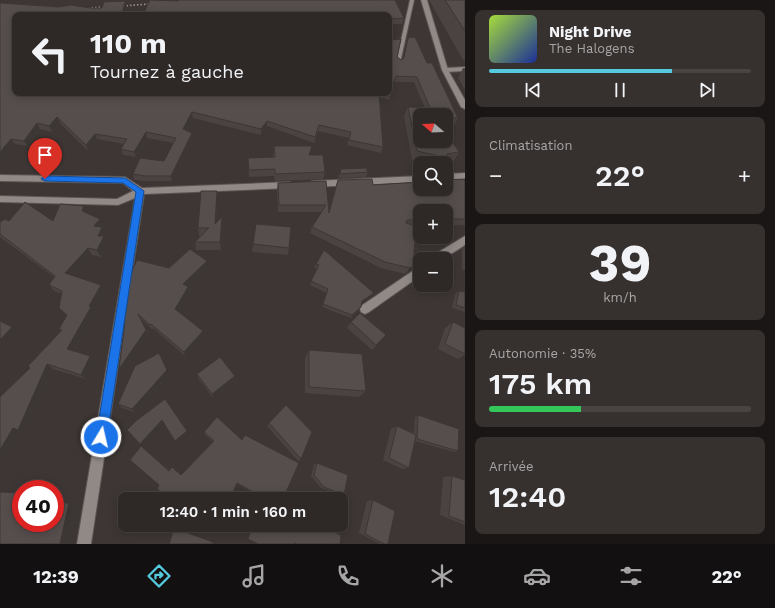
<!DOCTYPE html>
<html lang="fr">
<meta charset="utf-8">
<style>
body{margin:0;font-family:"Work Sans",sans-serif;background:#36302f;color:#f1f3f6;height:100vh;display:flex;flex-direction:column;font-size:15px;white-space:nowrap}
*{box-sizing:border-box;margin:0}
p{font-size:13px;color:#a7a6a7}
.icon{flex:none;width:22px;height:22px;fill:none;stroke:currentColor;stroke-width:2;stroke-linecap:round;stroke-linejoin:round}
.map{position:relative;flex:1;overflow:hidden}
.details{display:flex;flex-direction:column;gap:10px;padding:10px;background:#191615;width:310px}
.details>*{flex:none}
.hud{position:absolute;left:12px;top:12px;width:380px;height:84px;border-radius:8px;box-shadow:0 2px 10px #0003,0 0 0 1px #494444;background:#2e2827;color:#f1f3f6;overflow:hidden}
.needle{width:26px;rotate:289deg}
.buttons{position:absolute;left:413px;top:108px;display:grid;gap:8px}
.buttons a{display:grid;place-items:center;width:40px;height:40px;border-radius:8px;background:#2e2827;box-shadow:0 2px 10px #0003,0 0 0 1px #494444;font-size:20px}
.speed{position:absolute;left:12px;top:480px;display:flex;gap:8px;font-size:20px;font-weight:700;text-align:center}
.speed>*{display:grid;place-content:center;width:52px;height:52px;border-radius:50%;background:#2e2827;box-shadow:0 2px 10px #0003,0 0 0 1px #494444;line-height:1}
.speed .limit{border:6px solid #d22;background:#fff;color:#111}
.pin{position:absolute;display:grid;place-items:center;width:34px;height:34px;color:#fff;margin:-41px -17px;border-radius:50% 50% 50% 0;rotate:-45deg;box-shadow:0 0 4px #0007}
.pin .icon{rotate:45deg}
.me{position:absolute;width:44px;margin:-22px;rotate:9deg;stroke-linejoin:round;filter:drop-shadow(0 0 3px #0008)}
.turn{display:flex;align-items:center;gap:14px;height:84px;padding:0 12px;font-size:18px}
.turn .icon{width:52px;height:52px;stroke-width:2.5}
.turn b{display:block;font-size:28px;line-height:34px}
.big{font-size:30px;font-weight:600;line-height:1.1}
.details .card{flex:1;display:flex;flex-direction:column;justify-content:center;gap:6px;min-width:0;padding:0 14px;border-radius:8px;background:#36302f}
.details .dial{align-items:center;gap:0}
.dial b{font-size:52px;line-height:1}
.song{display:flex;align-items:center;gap:12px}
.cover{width:48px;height:48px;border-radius:6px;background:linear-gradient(135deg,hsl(80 70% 55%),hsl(230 70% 35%))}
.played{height:4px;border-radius:2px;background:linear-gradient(90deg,#55cadf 70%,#494444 70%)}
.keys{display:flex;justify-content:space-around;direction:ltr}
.heat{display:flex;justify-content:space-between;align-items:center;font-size:22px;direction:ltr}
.charge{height:6px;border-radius:3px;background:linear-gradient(90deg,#34c759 35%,#494444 0)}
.trip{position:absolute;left:118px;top:492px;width:230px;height:40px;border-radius:8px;background:#2e2827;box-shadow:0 2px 10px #0003,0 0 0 1px #494444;font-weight:600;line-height:40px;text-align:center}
.menu{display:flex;height:64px;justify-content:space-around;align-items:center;background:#121010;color:#a7a6a7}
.menu .icon{width:28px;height:28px}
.menu .active{color:#55cadf}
.menu b{font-size:18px;color:#f1f3f6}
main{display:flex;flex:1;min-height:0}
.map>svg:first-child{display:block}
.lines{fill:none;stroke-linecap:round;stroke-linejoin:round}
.service-casing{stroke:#5a5452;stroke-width:2}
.minor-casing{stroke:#5a5452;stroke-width:2}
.tertiary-casing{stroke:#5a5452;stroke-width:2}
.path{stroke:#9d9795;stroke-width:1.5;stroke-dasharray:1.5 2;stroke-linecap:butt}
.service{fill:#918986;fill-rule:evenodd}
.minor{fill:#918986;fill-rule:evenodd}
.tertiary{fill:#918986;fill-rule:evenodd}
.wall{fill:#4a4341}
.shaded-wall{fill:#3c3735}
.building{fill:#564e4c;stroke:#3c3735}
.route{fill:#1a73e8;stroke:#114b97}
</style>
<main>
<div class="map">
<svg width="465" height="544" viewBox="0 0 465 544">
<rect width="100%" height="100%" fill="#3d3634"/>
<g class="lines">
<defs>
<path id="service" d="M410,0H414L400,63L398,64L396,63Z"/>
<path id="minor" d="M465,67V71L445,72L442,70L445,68Z
M465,236V245L443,259H430L432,256Z
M420,266V276L369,312L365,314L361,312L360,309L361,306Z"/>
<path id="tertiary" d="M421,0H427L448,70L465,100V109L461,107L442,70Z
M465,173V179L446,180V174Z
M0,175L125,177L142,188L290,182L294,185L290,188L144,194L91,544H77L135,198L118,205L0,202V196L117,199L133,191L123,183L0,181Z
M420,176V182L312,187L308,184L312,181Z"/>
</defs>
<use href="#service" class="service-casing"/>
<use href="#minor" class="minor-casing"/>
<use href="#tertiary" class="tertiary-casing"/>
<path class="path" d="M123,6L150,4
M88,8L104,7"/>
<use href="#service" class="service"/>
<use href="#minor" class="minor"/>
<use href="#tertiary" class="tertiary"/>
</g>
<path class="wall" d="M429,0H465V60H463Z
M125,1L127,7L125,15H15V93H389L397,57L401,60L403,58L406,44L408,38L427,63L458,118L455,124H446V115H420L459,152L454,161L446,162L445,163H426L412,160L404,116L408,107L425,108L414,82H393L392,87L391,94L389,100L379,97L383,147L381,153L347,145L349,138L318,131L314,143L267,126L261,135L193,118L186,131L192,133V139L172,181H145L134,180L133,174L164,161L174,143L147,138L136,157L123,155L121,149L124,144L97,139L88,151L60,123L52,132L40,129L27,146L15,144L0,161V3L91,8H102Z
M389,15L404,18L402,24H389Z
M463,68H465V90L458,78Z
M274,146L310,155L325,172L323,179L275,181L274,176L249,177L248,165V158L273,157Z
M341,169L368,172L366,177L338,178Z
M465,179V225L446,226V211H420V226H416L413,266L409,272L405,274L381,268L310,233L312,227L322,212H278L277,190L278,183L326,181L329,212L338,180L373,185Z
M217,199L216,223L222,217V225L221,250H196L195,242L201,236H199L198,228Z
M88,214L104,227L103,228L106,234L104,238L107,244L101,257L92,255L73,276L105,291L94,311L95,313L74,351L95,361L86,379L53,369L25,433L21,431L0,466V397L30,368L61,331L59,329L67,316L59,308L62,294L54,291L49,285L54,277L0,237V222L9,221H53Z
M253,244L289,248L288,255L252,252Z
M465,245V270H462V249Z
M316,264L374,293L372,297L362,304L359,310L351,318L322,307L327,293L310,285L317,269L314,267Z
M207,267L187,286L188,287L190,292L178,311L203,335L185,356L153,328L152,329L141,319L149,335L122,372L125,324L123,321L169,268Z
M459,291L465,292V312L452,308L455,294Z
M351,322L381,341L372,350L347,328Z
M453,322L465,354V355L458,359L438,349L445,328Z
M309,350L366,391L359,397L305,393V358Z
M169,374L135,412L122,408L118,404Z
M197,374L235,381L213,398L198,378Z
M418,415L458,451L454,452L415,441L409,468L402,469L383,460L391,429L397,426L414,433L415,417Z
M269,423L301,459L298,461L267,426Z
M204,432L283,499H260L261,497L237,484L159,485L141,446L170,470L174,469L181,475L213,442L205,435Z
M317,463L344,495H340L321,488L311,476L314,464Z
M452,476L465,480V525L440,515L443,477Z
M373,500L388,544H380L359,533L367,501Z
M252,525H317L295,543L248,539V537Z"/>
<path class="shaded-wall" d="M125,1L127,7L125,15H122Z
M192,112L193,118L184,135L183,129Z
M57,117L60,123L52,132L49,126Z
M267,121V126L261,135V129Z
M37,123L40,129L27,146L24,141Z
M146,132L147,138L136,157L134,152Z
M192,133V139L172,181L171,176Z
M95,134L97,139L88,151L86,145Z
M11,139L15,144L0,161V152Z
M217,191V199L215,231V224Z
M84,206L88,214L82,211Z
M222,217V225L221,250L220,242Z
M100,219L104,227L103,228L106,234L104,238L107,244L101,257L97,250L94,226Z
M88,248L92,255L70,280L65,273Z
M207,261V267L184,290L183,284Z
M413,266L409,272L405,274L410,268Z
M101,285L105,291L94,311L95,313L72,354L67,349L89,306Z
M188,287L190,292L177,314L175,309Z
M374,293L372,297L360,305L362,301Z
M361,307L359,310L351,318L352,315Z
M12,327L15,330L5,342L1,339Z
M146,330L149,335L122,372L119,369Z
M203,331V335L185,356L184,352Z
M90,356L95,361L86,379L81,375Z
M47,364L53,369L25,433L21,431L0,466V450Z
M167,370L169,374L135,412L132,409Z
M235,376V381L213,398L212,394Z
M162,420L164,423L143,446L140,444Z
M187,431L189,433L177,443L175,441Z
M141,446L144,448L171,472L169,471Z
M55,494H59L57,503H55Z
M69,503L81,504L72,544H60Z
M176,527L214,541L213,544L174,528Z"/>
<path class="building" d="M150,0L178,1L179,0H395L404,18L389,19V15H143Z
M445,0H465V31Z
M125,1L122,15H15V93H379L383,147L349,140L351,132L319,125L315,137L267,121L261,129L192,112L183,129L192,133L171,176H144L133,174L140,158L164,161L176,138L146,132L134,152L121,149L127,139L95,134L86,145L57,117L49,126L37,123L24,141L11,139L0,152V3L59,7L71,5L91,8H102L104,2Z
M415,37L427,63H432L458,118H446V115H435L430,108L417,77L396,76L392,87L391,94L388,93H389V40L401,39L397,57L401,60L404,58L408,38Z
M408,107L430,108L435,115H420V141H446V132L459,152L447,154L448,158L417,151Z
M274,146H312L309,155H323L325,172L275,174V169L249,170L248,158L275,157Z
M366,168L368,172L340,174L341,169Z
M372,179L373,185L420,182V189H446V180L465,179V219H446V211H420V220H407L406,223L416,226L413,266L410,268L385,262L312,227L326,205H279L278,183L326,181L329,213L338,180Z
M201,191H217L215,224L222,217L220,242H195L209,228H198Z
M25,202L53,221L60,204L84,206L82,211L100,219L94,226L102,227L98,236H104L97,250L88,248L65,273L101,285L89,306L91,307L67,349L90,356L81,375L47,364L18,430L13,428L0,450V397L30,368L28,366L62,330L59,329L67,315L59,308L62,291L49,285L55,276L0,234V222L5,219L9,221Z
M256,224L291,227L289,248L253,244Z
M190,249L207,261L183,284L188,287L175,309L203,331L184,352L151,324L150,325L138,314L146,330L119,369L125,322L123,321L130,275L137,260L169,268Z
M324,250L374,293L362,301L361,307L352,315L323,304L328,289L311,281L319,265L316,264Z
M459,291L465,292V308L456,305Z
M360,313L386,335L376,345L351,322Z
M0,321L12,327L1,339L0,338Z
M453,322L465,328V354L445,344Z
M309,350L362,354L366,391L309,387Z
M159,353L167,370L132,409L118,404L135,366Z
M220,357L235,376L212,394L197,374Z
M165,399L187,431L175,441L162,420L140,444L127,430L136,421Z
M286,405L312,432L301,459L269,423Z
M418,415L459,429L458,451L417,439Z
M217,417L242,440L245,435L299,463L283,499H261L262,497L237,483L230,499H169L157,489L159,485L130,460L141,446L169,471L172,467L181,475L214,441L204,432Z
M397,426L416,435L409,468L389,458Z
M317,463L348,475L344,495L324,487L314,475Z
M452,476L465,480V522L449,516Z
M0,492L21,493V523H55V503H69L60,544H0Z
M373,500L395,511L388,544H384L365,534Z
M253,525H317L341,535L340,544H297L295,543V544H258L248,539Z
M174,528L213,542V544H169Z"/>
<path class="route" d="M45,176L125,178L144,191L107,437L105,441L101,442L97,441L96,437L136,192L123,183L45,181L41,179Z"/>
</svg>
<div class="buttons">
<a><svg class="needle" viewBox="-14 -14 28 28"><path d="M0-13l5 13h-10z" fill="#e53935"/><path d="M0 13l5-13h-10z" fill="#a7a6a7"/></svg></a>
<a><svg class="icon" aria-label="search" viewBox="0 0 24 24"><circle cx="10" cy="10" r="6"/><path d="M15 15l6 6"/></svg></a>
<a>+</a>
<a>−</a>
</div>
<div class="speed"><div class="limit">40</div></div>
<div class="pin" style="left:45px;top:179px;background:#d93025"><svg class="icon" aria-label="arrive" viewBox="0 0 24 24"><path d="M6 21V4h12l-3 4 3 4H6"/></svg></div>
<svg class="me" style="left:101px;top:437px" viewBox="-20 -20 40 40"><circle r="17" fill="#1a73e8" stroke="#fff" stroke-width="3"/><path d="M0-11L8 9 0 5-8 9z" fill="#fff"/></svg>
<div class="trip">12:40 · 1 min · 160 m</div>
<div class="hud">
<div class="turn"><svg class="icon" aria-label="left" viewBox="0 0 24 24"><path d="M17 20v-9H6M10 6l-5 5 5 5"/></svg><div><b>110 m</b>Tournez à gauche</div></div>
</div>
</div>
<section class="details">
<div class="card">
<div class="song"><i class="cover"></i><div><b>Night Drive</b><p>The Halogens</p></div></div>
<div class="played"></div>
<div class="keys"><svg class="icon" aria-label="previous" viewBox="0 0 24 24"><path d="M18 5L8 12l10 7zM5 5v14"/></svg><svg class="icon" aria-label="pause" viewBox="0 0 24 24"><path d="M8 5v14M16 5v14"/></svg><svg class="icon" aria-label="next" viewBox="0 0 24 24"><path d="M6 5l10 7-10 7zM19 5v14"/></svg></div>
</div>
<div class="card"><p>Climatisation</p>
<div class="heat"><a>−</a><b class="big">22°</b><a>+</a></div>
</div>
<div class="card dial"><b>39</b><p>km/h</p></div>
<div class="card"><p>Autonomie · 35%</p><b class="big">175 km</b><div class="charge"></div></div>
<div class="card"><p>Arrivée</p><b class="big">12:40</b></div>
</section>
</main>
<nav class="menu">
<b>12:39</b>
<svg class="icon active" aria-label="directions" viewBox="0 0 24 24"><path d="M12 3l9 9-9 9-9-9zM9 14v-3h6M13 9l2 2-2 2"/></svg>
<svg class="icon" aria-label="music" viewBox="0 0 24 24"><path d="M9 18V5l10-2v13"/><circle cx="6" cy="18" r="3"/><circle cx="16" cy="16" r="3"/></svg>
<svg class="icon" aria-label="phone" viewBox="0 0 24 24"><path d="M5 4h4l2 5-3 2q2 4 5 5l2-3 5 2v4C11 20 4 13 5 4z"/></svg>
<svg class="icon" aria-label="climate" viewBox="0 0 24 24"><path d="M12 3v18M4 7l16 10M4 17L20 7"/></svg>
<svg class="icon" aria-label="car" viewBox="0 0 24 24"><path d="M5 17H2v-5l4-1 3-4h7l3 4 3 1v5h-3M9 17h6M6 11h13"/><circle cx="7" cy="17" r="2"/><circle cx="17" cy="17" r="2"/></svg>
<svg class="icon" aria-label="filters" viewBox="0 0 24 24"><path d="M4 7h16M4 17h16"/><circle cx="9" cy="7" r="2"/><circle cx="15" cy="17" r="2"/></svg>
<b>22°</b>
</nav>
